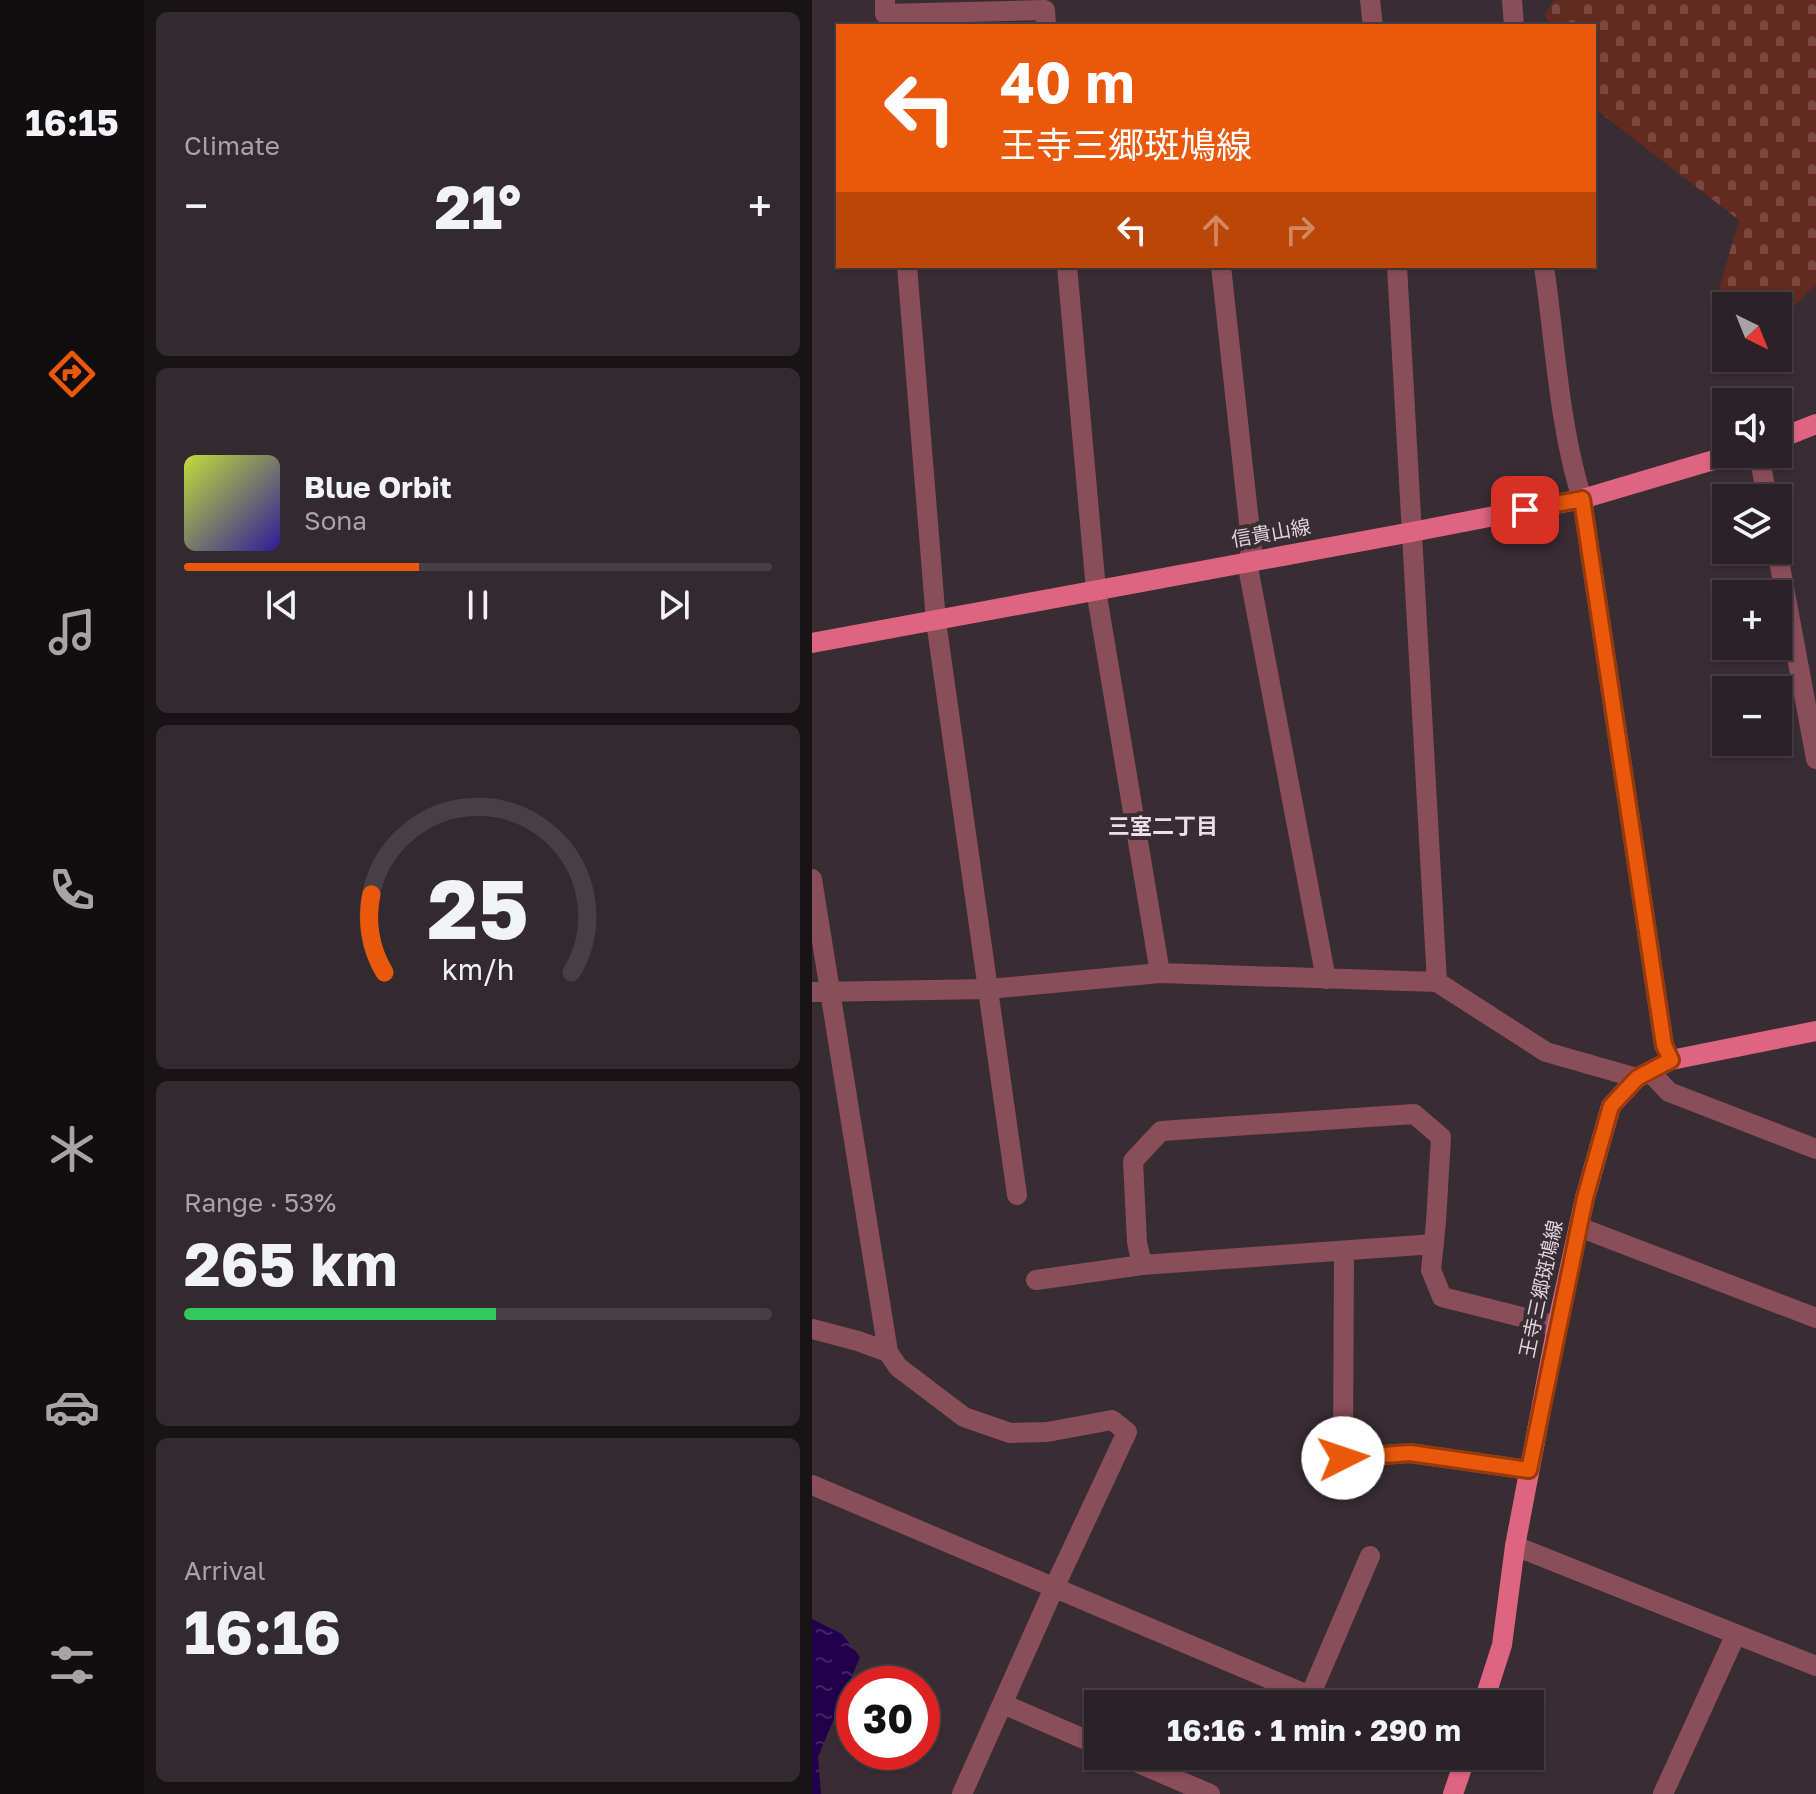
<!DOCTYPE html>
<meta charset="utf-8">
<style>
body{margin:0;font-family:"Golos Text","Noto Sans JP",sans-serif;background:#332a2f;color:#f1f3f6;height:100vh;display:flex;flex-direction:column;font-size:30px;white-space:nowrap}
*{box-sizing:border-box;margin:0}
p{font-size:26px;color:#a6a4a7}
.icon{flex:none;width:44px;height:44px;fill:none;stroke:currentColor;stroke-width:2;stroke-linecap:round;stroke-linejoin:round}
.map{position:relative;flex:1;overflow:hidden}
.side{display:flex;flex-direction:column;gap:12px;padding:12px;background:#181315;width:668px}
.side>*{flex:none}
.top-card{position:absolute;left:24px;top:24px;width:760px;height:244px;border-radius:0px;box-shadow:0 2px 6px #0004,0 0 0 2px #473f44;background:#ea580c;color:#fff;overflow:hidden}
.needle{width:52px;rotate:137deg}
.fabs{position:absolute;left:900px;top:292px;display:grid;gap:16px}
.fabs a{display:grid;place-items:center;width:80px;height:80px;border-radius:0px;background:#2b2227;box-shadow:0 2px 6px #0004,0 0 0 2px #473f44;font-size:40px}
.speed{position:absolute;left:24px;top:1666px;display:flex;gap:16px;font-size:40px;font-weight:700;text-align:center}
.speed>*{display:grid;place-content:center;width:104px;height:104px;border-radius:50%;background:#2b2227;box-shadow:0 2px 6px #0004,0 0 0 2px #473f44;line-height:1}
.speed .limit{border:12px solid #d22;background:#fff;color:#111}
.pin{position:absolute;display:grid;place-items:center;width:68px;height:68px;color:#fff;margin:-34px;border-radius:16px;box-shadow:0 4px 12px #0006}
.me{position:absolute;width:88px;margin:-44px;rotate:86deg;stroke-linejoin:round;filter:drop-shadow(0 0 6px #0008)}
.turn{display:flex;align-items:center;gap:28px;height:168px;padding:0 32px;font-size:36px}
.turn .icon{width:104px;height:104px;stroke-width:2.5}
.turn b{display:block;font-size:56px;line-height:68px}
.lanes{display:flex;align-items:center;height:76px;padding:0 32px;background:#0003;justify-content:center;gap:40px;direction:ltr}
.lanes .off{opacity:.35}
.big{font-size:60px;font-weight:700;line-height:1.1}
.side .card{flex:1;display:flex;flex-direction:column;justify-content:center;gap:12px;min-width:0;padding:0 28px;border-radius:12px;background:#332a2f}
.side .dial{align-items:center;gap:0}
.dial svg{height:208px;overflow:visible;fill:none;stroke:#473f44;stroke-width:7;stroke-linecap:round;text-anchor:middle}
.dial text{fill:#f1f3f6;stroke:none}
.song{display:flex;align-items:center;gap:24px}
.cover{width:96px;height:96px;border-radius:12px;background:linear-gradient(135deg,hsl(70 70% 55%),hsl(250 70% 35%))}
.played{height:8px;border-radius:4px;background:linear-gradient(90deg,#ea580c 40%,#473f44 40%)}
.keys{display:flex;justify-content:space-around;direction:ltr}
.heat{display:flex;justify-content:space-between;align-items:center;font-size:44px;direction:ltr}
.charge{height:12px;border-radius:6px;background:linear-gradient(90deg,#34c759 53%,#473f44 0)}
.trip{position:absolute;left:272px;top:1690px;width:460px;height:80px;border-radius:0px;background:#2b2227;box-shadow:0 2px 6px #0004,0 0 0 2px #473f44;font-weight:700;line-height:80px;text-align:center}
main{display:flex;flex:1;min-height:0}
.tabs{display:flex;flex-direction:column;width:144px;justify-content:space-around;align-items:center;background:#110e10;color:#a6a4a7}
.tabs .icon{width:56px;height:56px}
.tabs .selected{color:#ea580c}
.tabs b{font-size:36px;color:#f1f3f6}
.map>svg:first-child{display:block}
.cemetery{fill:url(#cemetery-stones)}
.water{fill:url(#water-ripples)}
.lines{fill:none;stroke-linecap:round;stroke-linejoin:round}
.minor{stroke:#8a4d5a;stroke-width:20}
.major{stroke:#df6481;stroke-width:20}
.route-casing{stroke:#983908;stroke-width:20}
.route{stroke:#ea580c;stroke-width:14}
.labels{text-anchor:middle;stroke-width:8;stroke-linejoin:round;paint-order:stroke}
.street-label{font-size:20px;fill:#ddd5d9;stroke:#392d34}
.neighbourhood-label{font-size:22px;font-weight:bold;fill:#eedee7;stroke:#392d34}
</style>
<main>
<nav class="tabs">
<b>16:15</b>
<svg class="icon selected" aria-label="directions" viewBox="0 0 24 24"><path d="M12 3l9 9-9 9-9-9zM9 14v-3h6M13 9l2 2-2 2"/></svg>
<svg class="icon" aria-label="music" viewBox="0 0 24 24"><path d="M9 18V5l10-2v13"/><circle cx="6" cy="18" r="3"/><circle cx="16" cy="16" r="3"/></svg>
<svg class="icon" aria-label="phone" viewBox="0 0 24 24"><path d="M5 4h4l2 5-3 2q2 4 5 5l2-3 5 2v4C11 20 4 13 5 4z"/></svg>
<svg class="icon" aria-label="climate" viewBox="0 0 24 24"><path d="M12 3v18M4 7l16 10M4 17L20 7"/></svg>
<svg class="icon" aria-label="car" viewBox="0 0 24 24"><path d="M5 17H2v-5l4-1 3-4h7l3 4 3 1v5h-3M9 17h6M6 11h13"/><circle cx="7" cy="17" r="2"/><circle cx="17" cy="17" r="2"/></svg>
<svg class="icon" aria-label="filters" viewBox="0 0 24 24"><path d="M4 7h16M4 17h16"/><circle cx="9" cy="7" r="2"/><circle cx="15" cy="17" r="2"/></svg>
</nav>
<section class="side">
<div class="card"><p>Climate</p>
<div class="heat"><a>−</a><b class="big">21°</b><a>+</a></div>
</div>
<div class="card">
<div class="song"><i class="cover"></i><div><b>Blue Orbit</b><p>Sona</p></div></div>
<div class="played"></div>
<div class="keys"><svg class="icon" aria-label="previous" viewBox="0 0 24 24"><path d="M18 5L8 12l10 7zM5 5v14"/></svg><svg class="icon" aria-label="pause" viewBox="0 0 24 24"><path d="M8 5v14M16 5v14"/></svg><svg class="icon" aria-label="next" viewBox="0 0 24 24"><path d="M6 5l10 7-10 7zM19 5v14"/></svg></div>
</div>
<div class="card dial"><svg viewBox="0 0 100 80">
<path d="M14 69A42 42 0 1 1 86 69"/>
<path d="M14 69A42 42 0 0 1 9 39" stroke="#ea580c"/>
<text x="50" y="56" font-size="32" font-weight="700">25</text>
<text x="50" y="72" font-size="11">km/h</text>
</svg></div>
<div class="card"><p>Range · 53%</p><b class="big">265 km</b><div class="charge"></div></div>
<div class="card"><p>Arrival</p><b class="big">16:16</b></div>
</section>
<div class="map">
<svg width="1004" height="1794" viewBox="0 0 1004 1794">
<defs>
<pattern id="cemetery-stones" width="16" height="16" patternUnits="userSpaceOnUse" patternTransform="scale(2)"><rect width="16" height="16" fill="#632a20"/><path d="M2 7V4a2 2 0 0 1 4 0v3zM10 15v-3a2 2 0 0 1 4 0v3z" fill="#794840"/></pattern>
<pattern id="water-ripples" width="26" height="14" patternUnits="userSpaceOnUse" patternTransform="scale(2)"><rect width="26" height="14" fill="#22004b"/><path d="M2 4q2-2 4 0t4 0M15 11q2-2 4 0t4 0" fill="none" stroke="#422464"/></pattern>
</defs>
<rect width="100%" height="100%" fill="#392d34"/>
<path class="cemetery" d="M742,0H1004V285L966,321V306H914L904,299L927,220L782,108V26H737L733,14Z"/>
<path class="water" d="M0,1619L30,1634L48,1657L6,1757L9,1794H0Z"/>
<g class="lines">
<path class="minor" d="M73,0V14L233,10L234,26
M558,0L561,26
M700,0L702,26
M95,266L124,621L205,1195
M255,266L284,590L348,973
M409,266L440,550L435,562L514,979
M585,266L625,982
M732,266C743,342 747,426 770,499L852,1045L859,1060
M947,454L955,498
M965,550L1004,759
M0,879L76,1352
M0,992L177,989L348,973L625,982L734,1052L825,1078
M838,1072L857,1092L1004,1149
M767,1227L1004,1318
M622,1244L330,1265L325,1242L321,1161L349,1131L602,1114L629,1137L624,1222L619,1270L630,1297L745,1326
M532,1252L531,1458L598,1453L717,1470
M224,1280L330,1265
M0,1329L46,1341L76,1352L86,1367L152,1417L198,1433L235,1432L300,1420L315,1432L242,1588L150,1794
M0,1485L517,1704
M703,1546L1004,1666
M498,1696L558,1556
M191,1704L286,1745
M310,1756L398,1794
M851,1794L924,1634"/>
<path class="major" d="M966,439L1004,424
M0,643L600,532L770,499L922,454
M671,1704L690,1645L703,1546L745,1326L773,1198L799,1106L825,1078L859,1060L1004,1031
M641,1794L654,1756"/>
</g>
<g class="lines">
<defs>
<path id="route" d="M531,1458L598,1453L717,1470L773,1198L799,1106L825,1078L859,1060L852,1045L770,499L713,510"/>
</defs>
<use href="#route" class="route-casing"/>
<use href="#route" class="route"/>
</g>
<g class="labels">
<g class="street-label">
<text transform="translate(459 533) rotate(-10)" y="7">信貴山線</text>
<text transform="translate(729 1289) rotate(-78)" y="7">王寺三郷斑鳩線</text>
</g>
<g class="neighbourhood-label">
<text x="351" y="834">三室二丁目</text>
</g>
</g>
</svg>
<div class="fabs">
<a><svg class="needle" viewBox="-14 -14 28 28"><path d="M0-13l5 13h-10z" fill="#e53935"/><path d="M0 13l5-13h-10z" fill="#a6a4a7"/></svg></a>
<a><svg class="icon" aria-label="sound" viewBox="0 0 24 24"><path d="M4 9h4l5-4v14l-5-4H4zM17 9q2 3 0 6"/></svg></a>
<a><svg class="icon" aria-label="layers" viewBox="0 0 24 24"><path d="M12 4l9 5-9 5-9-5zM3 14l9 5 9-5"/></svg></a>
<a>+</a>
<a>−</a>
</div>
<div class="speed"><div class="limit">30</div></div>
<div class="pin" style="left:713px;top:510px;background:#d93025"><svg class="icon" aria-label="arrive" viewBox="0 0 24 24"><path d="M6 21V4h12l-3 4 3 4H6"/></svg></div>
<svg class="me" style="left:531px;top:1458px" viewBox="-20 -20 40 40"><circle r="19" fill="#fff"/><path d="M0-13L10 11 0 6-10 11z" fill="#ea580c"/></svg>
<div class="trip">16:16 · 1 min · 290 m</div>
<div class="top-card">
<div class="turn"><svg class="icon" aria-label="left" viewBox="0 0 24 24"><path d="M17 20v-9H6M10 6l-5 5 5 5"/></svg><div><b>40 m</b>王寺三郷斑鳩線</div></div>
<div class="lanes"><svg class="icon" aria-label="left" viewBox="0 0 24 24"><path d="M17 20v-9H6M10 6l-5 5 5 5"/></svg><svg class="icon off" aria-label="ahead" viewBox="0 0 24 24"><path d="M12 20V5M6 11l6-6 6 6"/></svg><svg class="icon off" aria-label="right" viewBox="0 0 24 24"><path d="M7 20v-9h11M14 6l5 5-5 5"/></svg></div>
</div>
</div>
</main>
